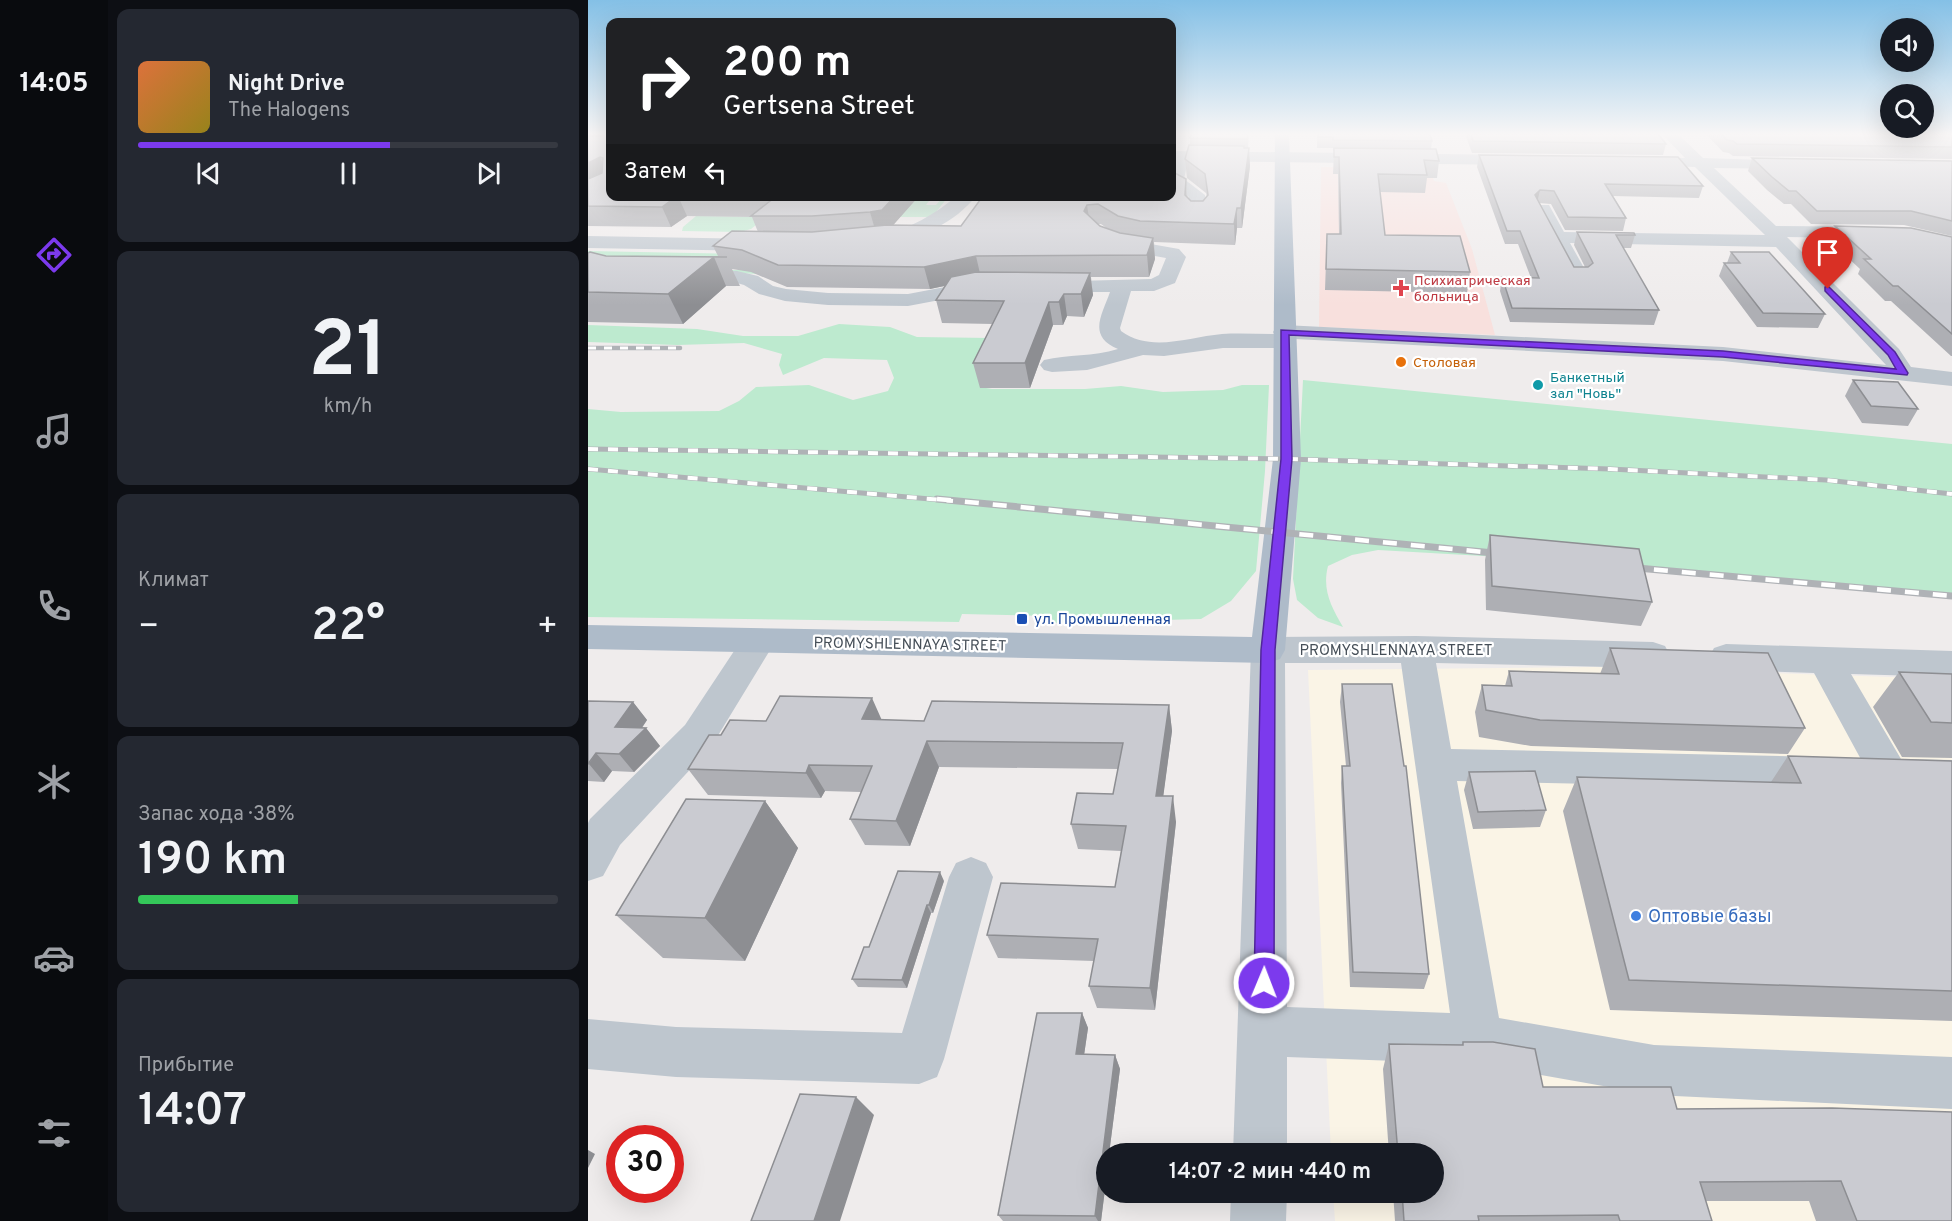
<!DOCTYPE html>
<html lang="ru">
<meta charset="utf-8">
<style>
body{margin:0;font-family:Overpass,sans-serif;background:#242831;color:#f1f3f6;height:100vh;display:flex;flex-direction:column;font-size:22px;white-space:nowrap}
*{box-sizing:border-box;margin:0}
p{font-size:20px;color:#9ea1a6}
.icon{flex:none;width:33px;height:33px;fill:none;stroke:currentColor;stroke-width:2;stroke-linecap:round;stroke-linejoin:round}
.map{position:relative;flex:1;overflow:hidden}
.details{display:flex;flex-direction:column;gap:9px;padding:9px;background:#0d0f14;width:480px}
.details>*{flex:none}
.hud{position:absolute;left:18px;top:18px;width:570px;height:183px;border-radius:12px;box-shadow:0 6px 24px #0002;background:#202124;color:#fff;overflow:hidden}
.tools{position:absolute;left:1292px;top:18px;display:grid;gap:12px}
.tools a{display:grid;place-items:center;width:54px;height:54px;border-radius:50%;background:#171b24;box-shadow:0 6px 24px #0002;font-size:30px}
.speed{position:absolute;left:18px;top:1125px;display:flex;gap:12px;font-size:30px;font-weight:700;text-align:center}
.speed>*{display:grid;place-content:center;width:78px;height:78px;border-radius:50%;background:#171b24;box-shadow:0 6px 24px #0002;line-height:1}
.speed .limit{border:9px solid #d22;background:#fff;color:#111}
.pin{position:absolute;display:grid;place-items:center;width:51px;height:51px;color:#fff;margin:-62px -26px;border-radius:50% 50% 50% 0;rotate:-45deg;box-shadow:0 0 6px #0007}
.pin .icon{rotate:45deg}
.me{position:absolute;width:66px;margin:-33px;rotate:1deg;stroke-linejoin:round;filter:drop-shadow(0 0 4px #0008)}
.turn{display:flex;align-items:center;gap:21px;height:126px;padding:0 18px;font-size:27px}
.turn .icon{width:78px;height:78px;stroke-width:2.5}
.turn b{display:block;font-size:42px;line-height:51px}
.then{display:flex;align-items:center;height:57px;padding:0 18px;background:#0003;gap:12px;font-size:22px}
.big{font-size:45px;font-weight:600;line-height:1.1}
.details .widget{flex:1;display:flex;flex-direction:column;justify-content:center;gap:9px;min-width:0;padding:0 21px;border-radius:12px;background:#242831}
.details .dial{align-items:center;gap:0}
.dial b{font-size:78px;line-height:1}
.song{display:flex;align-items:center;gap:18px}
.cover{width:72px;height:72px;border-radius:9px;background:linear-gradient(135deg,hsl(20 70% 55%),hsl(50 70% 35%))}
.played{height:6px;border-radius:3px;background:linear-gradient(90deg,#7c3aed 60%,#363941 60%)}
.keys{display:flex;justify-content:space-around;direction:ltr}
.heat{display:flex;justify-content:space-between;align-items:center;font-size:33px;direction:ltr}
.charge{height:9px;border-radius:4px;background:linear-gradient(90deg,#34c759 38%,#363941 0)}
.trip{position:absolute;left:508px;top:1143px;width:348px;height:60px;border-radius:30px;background:#171b24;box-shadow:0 6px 24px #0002;font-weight:600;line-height:60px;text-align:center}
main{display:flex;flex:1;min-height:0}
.tabs{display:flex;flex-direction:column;width:108px;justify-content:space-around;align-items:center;background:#090b0e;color:#9ea1a6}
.tabs .icon{width:42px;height:42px}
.tabs .current{color:#7c3aed}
.tabs b{font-size:27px;color:#f1f3f6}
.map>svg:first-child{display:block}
.commercial{fill:#faf4e6}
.medical{fill:#f8e0dd}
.green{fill:#bdeacf}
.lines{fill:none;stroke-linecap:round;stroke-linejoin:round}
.minor{fill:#bec6ce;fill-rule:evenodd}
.major{fill:#aebbc9;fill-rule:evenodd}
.rail-far2-casing{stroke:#afb2b6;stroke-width:4.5}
.rail-far1-casing{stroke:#afb2b6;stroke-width:5}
.rail-casing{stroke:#afb2b6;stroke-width:7}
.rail-far2{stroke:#fff;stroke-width:3;stroke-dasharray:8;stroke-linecap:butt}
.rail-far1{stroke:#fff;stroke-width:4;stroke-dasharray:10;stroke-linecap:butt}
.rail{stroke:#fff;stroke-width:4.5;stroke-dasharray:14;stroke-linecap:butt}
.wall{fill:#aeafb4;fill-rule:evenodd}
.shaded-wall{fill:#8d8e92}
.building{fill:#cacbd1;stroke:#8d8e92;stroke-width:1.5}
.route{fill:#7c3aed;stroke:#51269a;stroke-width:1.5}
.health-dot{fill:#e0444e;stroke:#fff;stroke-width:2}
.food-dot{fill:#e8710a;stroke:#fff;stroke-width:2}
.culture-dot{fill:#0f9aa8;stroke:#fff;stroke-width:2}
.transit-dot{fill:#1a4fb4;stroke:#fff;stroke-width:2}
.shop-dot{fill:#3f7fe0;stroke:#fff;stroke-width:2}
.labels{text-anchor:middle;stroke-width:4.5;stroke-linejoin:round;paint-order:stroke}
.far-health-label{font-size:14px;fill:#be3a42;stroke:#fff;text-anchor:start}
.far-food-label{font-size:14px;fill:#c56008;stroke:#fff;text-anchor:start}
.far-culture-label{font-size:14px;fill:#0d838f;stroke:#fff;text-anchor:start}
.transit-label{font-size:15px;fill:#164399;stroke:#fff;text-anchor:start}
.street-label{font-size:15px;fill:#464f58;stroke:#fff}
.near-shop-label{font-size:18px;fill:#366cbe;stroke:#fff;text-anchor:start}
</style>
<main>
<nav class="tabs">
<b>14:05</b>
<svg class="icon current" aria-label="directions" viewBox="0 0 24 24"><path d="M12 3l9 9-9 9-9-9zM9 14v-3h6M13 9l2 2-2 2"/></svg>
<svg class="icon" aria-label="music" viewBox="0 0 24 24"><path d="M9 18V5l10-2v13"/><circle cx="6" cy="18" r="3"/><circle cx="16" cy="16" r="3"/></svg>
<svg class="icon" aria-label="phone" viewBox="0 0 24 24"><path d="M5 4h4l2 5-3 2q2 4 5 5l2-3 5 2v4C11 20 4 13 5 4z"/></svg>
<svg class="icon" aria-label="climate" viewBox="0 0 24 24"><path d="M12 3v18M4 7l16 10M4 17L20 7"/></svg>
<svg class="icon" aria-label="car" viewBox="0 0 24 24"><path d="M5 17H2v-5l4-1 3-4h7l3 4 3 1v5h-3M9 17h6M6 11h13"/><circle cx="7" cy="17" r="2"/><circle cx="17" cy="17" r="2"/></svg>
<svg class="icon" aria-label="filters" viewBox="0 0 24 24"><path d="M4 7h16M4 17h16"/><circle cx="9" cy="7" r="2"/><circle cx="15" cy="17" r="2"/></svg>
</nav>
<section class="details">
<div class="widget">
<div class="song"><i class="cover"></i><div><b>Night Drive</b><p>The Halogens</p></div></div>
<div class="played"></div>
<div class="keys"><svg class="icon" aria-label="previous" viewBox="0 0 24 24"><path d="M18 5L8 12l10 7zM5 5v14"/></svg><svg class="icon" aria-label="pause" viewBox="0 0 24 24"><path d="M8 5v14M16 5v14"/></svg><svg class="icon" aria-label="next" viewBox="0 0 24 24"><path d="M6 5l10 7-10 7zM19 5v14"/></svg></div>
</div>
<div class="widget dial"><b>21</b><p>km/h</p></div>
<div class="widget"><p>Климат</p>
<div class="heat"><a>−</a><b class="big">22°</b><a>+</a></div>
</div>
<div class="widget"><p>Запас хода · 38%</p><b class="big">190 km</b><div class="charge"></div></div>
<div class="widget"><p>Прибытие</p><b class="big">14:07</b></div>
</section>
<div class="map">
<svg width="1364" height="1221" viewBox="0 0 1364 1221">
<rect width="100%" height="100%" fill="#efecec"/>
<path class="commercial" d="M1006,667L1364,679V1221H747L745,1193L846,1192V1154L743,1153L720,670Z"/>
<path class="medical" d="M733,167L842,168L846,181L858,183L884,249L907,335L731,327Z"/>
<path class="green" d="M303,197H344L338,205H348L355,197H360L344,217H283Z
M108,216L178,217L163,229L152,232L94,231L95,227Z
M0,251L156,254L133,270H173L171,274L0,267Z
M251,324L302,327L329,337L403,338L392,387L404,389H497L533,386L575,392L635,390L654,385H681L677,471L668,571L643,601L613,619L462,623L463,616L374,614L371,622L0,617V409L33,412L131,411L151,401L168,387L221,385L265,400L300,391L306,378L299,360L236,358L195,375L191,365L194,354L156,343L89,345L0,342V325L109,329L155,336H210Z
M715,380L1364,444V598L895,556L790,550L764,555L740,566C734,590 743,606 755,627L730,618L709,600L705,579Z"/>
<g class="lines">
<path class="minor" d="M1074,134H1090L1115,158L1212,161L1214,164L1206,169L1126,168L1188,226L1316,227L1364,238V250L1316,239L1199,237L1311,349L1323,367L1364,372V386L1135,361L707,339L705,346L697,348H635L576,356L555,355L499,370L464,372L456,370L452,365L456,360C480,354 505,357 530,349C499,336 514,315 522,292H458L451,290L448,286L451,282L563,279L571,275L578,258L516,247L514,243L516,239L523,237L591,249L598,257L587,283L566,291H543L532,328L533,331C563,353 600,337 634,334C651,333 669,334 686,334L685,332L688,327L696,325L1135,347L1298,365L1188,247L982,243L1000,275L997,279H983L946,209L949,205H961L976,232L1177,235L1107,167L1045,165L1043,162L1045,159L1051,157L1097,158Z
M584,151L933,155L941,160L933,165L600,161L596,179L617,195L619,215L616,219H604L601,215V197L584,186Z
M369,196H388C367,223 333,237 301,245L294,243L292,239L294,235C324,228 345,215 369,196Z
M0,236L172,239L179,241L181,245L179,249L172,251L0,248Z
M104,270L149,271L170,276L185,286L198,289L240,293L320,294L394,280L401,282L404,286L401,290L394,292L320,306L240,305L197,301L171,294L156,285L149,283L97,280L94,276L97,272Z
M170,630L182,633L187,642L123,747L32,845L15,876L0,881V823L2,819L97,725L158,633Z
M828,636L1065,642L1077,646L1082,655L1077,664L1065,668L848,663L863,749L1234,757L1248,762L1254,773L1248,784L1234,789L869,781L911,1018L1066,1045L1364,1057V1109L1066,1095L890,1064L699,1057V1154H645L663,650L668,641L680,637ZM697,663H813L862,1013L699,1007Z
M1138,644L1364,651V677L1263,674L1313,759L1364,760V792L1302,791L1288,787L1226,673L1138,670L1126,666L1121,657L1126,648Z
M383,857L398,863L405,877L356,1059L349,1077L331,1084L88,1077L0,1069V1019L88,1027L314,1033L361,877L368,863Z
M643,1192H699L698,1221H642Z"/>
<path class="major" d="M687,134H701L713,459L697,650L692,659L680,663L0,649V625L664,637L685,459Z"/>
<defs>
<path id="rail-far2" d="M0,348H92"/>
<path id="rail-far1" d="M0,449L699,459L1022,469L1238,480L1364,494
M0,469L365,501"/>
<path id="rail" d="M349,499L916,554
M1038,567L1364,596"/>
</defs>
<use href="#rail-far2" class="rail-far2-casing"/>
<use href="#rail-far1" class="rail-far1-casing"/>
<use href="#rail" class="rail-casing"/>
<use href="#rail-far2" class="rail-far2"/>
<use href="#rail-far1" class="rail-far1"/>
<use href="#rail" class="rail"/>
</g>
<path class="wall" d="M0,134H22L331,196L305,225L373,226L598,179L599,196L603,201H615L619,197L618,193L599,178L597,159L602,145V138L603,134H661L660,148L662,166L654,228H649L647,245L566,242L567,259L561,277H503L505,295L496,317L479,316L475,325H465L442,388H392L385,363L405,324L354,323L348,300L357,286L342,289L199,287L163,272L144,269L152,286H138L95,324L0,322V253L18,256H130L125,246L170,232L164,217L99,216L83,227L0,226ZM510,224H513L521,230L512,226Z
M729,134H842L844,141L843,149L851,161L849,178H839L837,193L792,192L797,235L882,272L879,293L737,290L739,234H751L750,174H745L746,151H745V148H729Z
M877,134H1070L1078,144L1075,155L884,153Z
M1118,134H1364V159L1145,156L1141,153L1135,152Z
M891,155L1115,186L1111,198L1025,196L1038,218L1035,231L977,230L963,204L951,203L986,267H997L986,245L989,232L1047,235L1043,248H1035L1071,310L1066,325L922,322L912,291L914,277L943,278L930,244H917L889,167Z
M1164,158L1364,161V236L1316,225L1223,224L1203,204H1196L1179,190L1160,171Z
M1247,226L1364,237V356H1363L1303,301H1297L1270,274L1272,269L1241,240Z
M1143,252L1237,314L1230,328L1169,327L1131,276L1136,263H1139Z
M1265,380L1330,409L1320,426L1274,423L1257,396Z
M902,535L1064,602L1053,626L898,610L897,560Z
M1022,648L1217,728L1200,754L943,746L891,737L887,712L894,685L917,686L921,671L1012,674Z
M1311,672L1364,674V758L1314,757L1285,707Z
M754,684L841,974L836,989L762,987L753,783L754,766H758L752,702Z
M0,701L45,702L59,720L54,728H58L72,746L46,772L24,771L16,782L0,781Z
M581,705L584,731L575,796L588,822L567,1010L509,1008L501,986L506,961L410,958L399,935L527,887L533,851L490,849L483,824L525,794L530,769L351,767L322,846L277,845L262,819L273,792L237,791L233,798L120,795L100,769L133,735L178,721L294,720L336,721Z
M1200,756L1364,761V1021L1022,1010L975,811L989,777L1183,782Z
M881,772L958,810L952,827L885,829L876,790Z
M177,801L210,848L157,961L75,958L28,915Z
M356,881L345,913H343L319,988L270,987L264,979L281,947Z
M494,1013L500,1028L496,1055H527L532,1069L521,1154H519V1173L513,1221H415L410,1215Z
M875,1042L955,1087L1089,1109L1364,1221H1228L1221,1201H1118L1124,1221H807L805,1192H846V1154H801L795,1069L801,1044L874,1045Z"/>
<path class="shaded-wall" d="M661,148L662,166L654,228L653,208Z
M12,157L21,176L0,186V163Z
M952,190L949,203L947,195Z
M90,196L99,216L83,227L74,207Z
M307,196H331L300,231L288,233L282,212Z
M499,205L502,225L496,211Z
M649,208V228L647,245L646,224Z
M565,238L567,259L561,277L559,255Z
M388,256L393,278L342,289L336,267Z
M126,257L138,286L95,324L80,294Z
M502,273L505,295L496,317L493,294Z
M476,294L479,316L475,325L471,302Z
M461,302L465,325L442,388L437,363Z
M284,698L296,725L274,719Z
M45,702L59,720L44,742L58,728L72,746L46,772L31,754L27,727Z
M581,705L584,731L572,821L568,796Z
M339,741L351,767L322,846L308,821Z
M8,753L24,771L16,782L1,764Z
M221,765L237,791L233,798L218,773Z
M585,796L588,822L567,1010L562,988Z
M177,801L210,848L157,961L117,918Z
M352,872L356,881L345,913L341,905Z
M339,905L343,913L319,988L314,980Z
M494,1013L500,1028L494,1069L488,1054Z
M527,1055L532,1069L521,1154H519V1173L513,1221H510L507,1216Z
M268,1097L286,1115L252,1221H226Z
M0,1150L7,1154L0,1168Z"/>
<path class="building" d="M15,134H22V196H89L74,207L0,206V179L14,173L15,158L12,157L0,163V136H15Z
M603,134H660L659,139L602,138Z
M730,134H842L844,141L745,140V137H730Z
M883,134H1070L1078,144L885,141Z
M1133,134H1364V147L1149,144L1145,141L1139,140Z
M601,145L656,146V148H661L653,208H649L646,224L552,221L530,216L510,204L499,205L496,211L512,226L532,233L565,238L559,255L388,256L336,267L190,265L154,250L125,246L144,231L224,232L299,225L373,226L395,196H584V174H587V173L598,179L597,195L603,201H615L620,195L617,174L597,159Z
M746,148L848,149L851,161L836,160L839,175L790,174L797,235L872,236L882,272L738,269L739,234H753L751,157H746Z
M891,155L1090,157L1115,186L1017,184L1038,218L980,217L966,191L952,190L947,195L986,267H1000L1005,263L989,232L1046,233L1047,235H1028L1071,310L924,308L914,277L951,278L932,231H919Z
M1164,158L1364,161V221L1323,211H1229L1208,191H1201L1184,177Z
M115,196H307L294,210L282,212L224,216H163L186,198Z
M1247,226L1323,228L1364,237V334L1310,286H1305L1276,259H1283Z
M2,252L18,256L136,257H139H126L80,294L0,292V253Z
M1143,252H1181L1237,314L1175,313L1136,263H1152Z
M388,272L502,273L493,294H476L471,302H461L437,363H385L416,301L348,300L363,277Z
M1265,380L1310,382L1330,409L1283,406Z
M902,535L1051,549L1064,602L904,586Z
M1022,648L1180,653L1217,728L952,720L898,710L894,685L924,686L921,671L1031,674Z
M1311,672L1364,674V723L1343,722Z
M754,684H804L816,766H818L841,974L765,972L754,766H762Z
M192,696L284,698L274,719L336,721L344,701L581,705L568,796H585L562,988L501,986L510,939L399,935L413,883L527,887L538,826L483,824L489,793L525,794L535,743L339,741L308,821L262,819L284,766L221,765L218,773L100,769L121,735H133L142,720L178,721Z
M0,701L45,702L27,727L58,728L31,754L8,753L0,764Z
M1200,756L1364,761V991L1041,980L989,777L1213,783Z
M947,771L958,810L890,812L881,772Z
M98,799L177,801L117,918L28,915Z
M310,871L352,872L341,905H339L314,980L264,979L276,947H281Z
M449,1013H494L488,1054L527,1055L507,1216L410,1215Z
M875,1042H905L947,1049L955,1087H1083L1089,1109L1244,1108L1364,1112V1221H1269L1253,1181L1112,1182L1124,1221H1032L1030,1215L890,1216L891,1221H816L814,1192H846V1154H810L801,1044L875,1045Z
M212,1094L268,1097L226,1221H163Z"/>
<linearGradient id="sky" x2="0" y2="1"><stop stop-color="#84c0e6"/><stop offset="0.44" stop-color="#f8f6f6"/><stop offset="1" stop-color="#f8f6f6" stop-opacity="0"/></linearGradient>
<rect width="1364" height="305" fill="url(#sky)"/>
<path class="route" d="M1240,286L1307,352L1320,373L1319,375L1135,357L701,335L704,459L687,650L686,983L683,990L676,993L669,990L666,983L673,650L693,459V330L1135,351L1308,369L1300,355L1237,291V287Z"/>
<path class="health-dot" d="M810 279h6v6h6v6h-6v6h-6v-6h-6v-6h6z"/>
<circle class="food-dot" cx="813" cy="362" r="6"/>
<circle class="culture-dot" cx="950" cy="385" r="6"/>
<rect class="transit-dot" x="428" y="613" width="12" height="12" rx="3"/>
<circle class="shop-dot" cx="1048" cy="916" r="6"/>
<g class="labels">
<g class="far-health-label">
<text x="826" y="285">Психиатрическая<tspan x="826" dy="16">больница</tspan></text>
</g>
<g class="far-food-label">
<text x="825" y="367">Столовая</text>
</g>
<g class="far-culture-label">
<text x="962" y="382">Банкетный<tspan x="962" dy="16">зал "Новь"</tspan></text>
</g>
<g class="transit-label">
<text x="446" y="624">ул. Промышленная</text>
</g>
<g class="street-label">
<text transform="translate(322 644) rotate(1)" y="5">PROMYSHLENNAYA STREET</text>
<text x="808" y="655">PROMYSHLENNAYA STREET</text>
</g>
<g class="near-shop-label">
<text x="1060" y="922">Оптовые базы</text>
</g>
</g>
</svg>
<div class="tools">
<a><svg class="icon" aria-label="sound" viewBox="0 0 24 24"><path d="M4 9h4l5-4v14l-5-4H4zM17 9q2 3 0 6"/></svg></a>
<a><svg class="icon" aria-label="search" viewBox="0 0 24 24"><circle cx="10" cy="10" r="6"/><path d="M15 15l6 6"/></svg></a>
</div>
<div class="speed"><div class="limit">30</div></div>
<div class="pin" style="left:1240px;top:289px;background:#d93025"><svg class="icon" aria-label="arrive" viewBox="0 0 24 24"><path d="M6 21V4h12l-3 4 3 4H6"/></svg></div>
<svg class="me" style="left:676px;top:983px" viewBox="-20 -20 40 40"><circle r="17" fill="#7c3aed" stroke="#fff" stroke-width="3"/><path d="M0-11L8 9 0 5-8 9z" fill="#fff"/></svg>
<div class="trip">14:07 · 2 мин · 440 m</div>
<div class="hud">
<div class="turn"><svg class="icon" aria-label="right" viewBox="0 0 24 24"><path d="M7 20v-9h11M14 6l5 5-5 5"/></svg><div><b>200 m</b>Gertsena Street</div></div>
<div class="then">Затем<svg class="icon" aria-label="left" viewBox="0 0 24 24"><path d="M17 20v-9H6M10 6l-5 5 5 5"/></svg></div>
</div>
</div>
</main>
